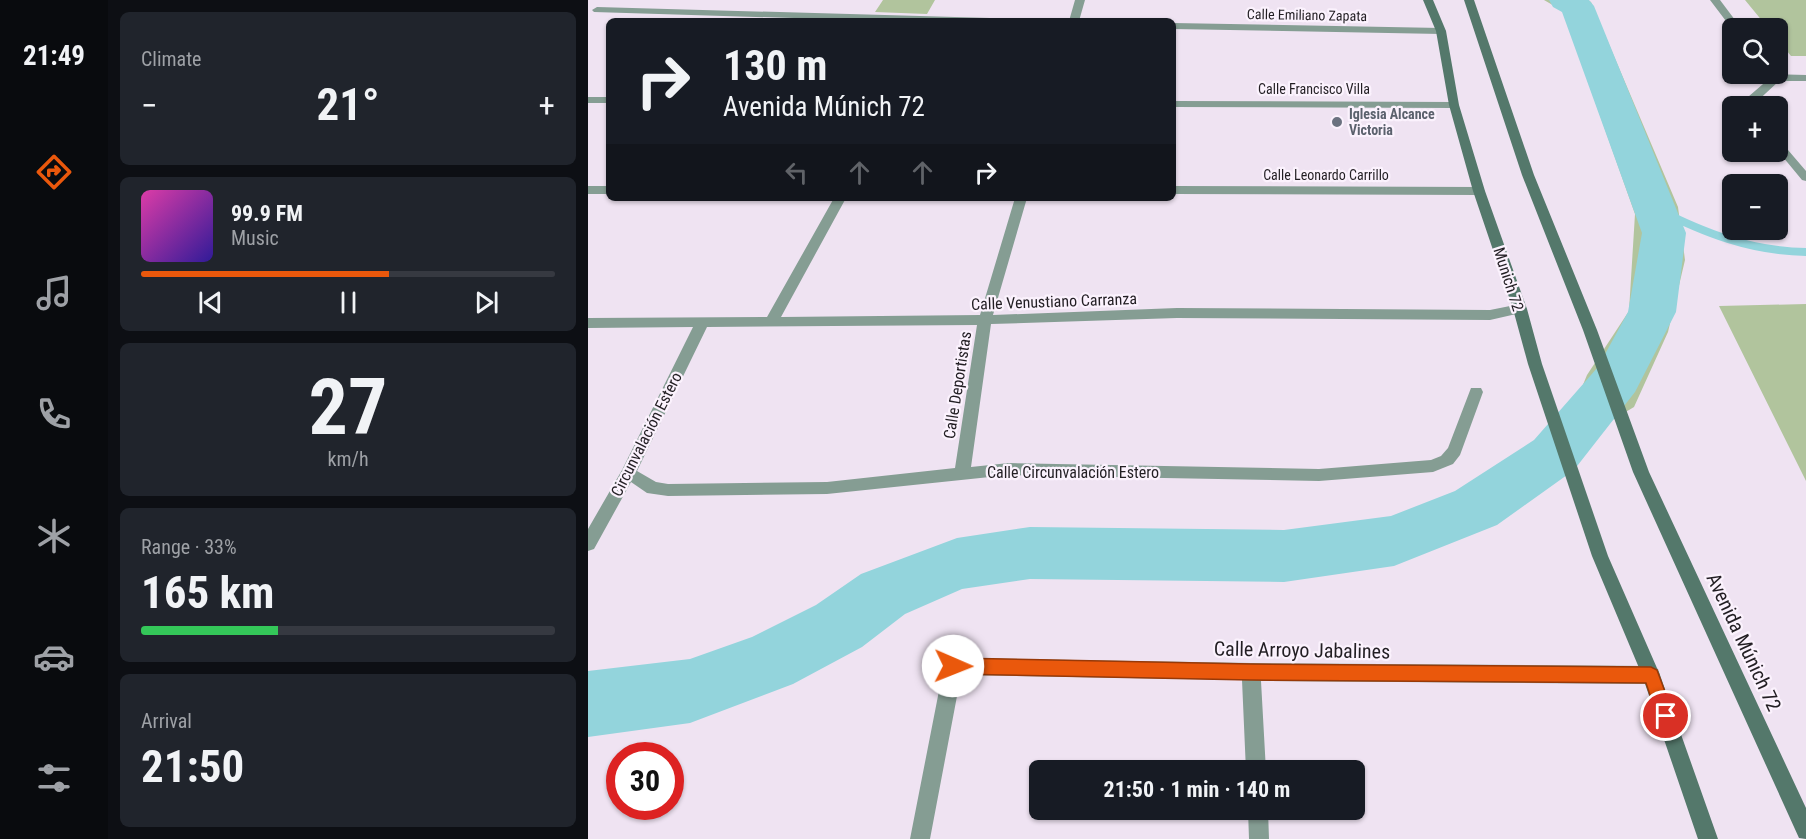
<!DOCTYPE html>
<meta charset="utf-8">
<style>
body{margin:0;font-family:"Roboto Condensed",sans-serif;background:#20242c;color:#f1f3f6;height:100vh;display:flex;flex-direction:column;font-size:22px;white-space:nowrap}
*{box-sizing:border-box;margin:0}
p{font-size:20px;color:#9ea1a6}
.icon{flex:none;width:33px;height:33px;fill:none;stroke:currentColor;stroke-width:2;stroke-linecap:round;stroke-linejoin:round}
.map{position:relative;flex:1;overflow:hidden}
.panel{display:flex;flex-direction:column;gap:12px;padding:12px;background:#0d0f14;width:480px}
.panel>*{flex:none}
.guide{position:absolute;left:18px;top:18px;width:570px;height:183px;border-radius:9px;box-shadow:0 2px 4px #0004;background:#171b24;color:#f1f3f6;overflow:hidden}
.buttons{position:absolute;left:1134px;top:18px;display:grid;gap:12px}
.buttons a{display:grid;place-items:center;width:66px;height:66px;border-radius:9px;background:#171b24;box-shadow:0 2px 4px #0004;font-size:30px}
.speed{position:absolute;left:18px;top:742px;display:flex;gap:12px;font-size:30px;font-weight:700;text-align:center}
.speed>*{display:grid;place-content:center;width:78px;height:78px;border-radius:50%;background:#171b24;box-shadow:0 2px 4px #0004;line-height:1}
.speed .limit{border:9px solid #d22;background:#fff;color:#111}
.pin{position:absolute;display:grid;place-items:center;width:51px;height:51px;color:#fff;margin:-26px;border:3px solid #fff;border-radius:50%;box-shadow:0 2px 6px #0007}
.me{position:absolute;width:66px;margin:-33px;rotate:91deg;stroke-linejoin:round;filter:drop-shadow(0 0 4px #0008)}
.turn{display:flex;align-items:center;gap:21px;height:126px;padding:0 18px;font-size:27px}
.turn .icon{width:78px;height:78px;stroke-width:2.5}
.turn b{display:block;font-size:42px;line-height:51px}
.lanes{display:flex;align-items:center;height:57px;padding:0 18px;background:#0003;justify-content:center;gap:30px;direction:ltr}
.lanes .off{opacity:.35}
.big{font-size:45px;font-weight:700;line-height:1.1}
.panel .widget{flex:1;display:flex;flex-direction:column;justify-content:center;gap:9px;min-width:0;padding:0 21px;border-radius:9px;background:#20242c}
.panel .dial{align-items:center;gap:0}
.dial b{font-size:78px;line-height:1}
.song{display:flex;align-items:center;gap:18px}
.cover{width:72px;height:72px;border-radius:9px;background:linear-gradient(135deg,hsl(320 70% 55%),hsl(250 70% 35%))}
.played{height:6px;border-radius:3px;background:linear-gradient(90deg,#ea580c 60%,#363941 60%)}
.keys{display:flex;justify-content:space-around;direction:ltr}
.heat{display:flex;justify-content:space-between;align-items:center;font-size:33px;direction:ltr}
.charge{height:9px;border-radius:4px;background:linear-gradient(90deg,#34c759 33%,#363941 0)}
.trip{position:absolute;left:441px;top:760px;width:336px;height:60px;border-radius:9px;background:#171b24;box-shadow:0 2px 4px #0004;font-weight:700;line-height:60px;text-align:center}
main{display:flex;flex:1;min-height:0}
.dock{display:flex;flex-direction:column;width:108px;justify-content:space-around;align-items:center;background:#090b0e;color:#9ea1a6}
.dock .icon{width:42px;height:42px}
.dock .active{color:#ea580c}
.dock b{font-size:27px;color:#f1f3f6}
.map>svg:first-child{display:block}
.green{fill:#b1c49d}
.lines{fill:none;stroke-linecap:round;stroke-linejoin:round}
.stream{stroke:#93d4dc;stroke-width:8}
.river{fill:#93d4dc;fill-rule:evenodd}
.minor{fill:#859d93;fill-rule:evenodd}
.secondary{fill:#54786b;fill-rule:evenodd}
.route{fill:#ea580c;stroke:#983908;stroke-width:1.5}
.worship-dot{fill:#6b7280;stroke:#fbf2fd;stroke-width:2}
.labels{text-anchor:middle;stroke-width:4.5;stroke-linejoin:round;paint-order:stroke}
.far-street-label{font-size:14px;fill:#221e23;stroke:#fbf2fd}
.far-worship-label{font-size:14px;font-weight:bold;fill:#5b616d;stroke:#fbf2fd;text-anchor:start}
.street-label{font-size:16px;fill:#221e23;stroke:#fbf2fd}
.near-street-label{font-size:20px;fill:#221e23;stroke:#fbf2fd}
</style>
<main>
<nav class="dock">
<b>21:49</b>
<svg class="icon active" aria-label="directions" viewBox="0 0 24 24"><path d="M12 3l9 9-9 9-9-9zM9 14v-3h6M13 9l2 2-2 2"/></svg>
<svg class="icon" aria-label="music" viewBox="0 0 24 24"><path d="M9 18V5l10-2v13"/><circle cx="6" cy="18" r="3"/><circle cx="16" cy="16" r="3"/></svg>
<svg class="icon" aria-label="phone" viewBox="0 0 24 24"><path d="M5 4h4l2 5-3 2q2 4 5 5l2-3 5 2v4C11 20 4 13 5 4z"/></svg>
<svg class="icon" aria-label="climate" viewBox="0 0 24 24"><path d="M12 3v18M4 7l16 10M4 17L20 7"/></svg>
<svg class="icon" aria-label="car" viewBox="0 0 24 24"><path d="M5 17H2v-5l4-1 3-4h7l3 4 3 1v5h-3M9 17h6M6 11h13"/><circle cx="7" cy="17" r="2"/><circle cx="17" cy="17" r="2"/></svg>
<svg class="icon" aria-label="filters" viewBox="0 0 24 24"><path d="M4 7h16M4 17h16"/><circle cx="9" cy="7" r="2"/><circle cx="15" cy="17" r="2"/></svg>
</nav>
<section class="panel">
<div class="widget"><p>Climate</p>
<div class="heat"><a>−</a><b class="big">21°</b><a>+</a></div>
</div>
<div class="widget">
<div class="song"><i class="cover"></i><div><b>99.9 FM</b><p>Music</p></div></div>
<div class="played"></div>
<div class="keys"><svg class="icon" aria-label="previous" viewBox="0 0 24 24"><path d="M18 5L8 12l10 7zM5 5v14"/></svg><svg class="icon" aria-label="pause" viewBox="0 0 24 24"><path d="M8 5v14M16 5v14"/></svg><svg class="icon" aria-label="next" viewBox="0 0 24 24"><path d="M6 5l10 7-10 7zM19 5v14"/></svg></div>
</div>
<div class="widget dial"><b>27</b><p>km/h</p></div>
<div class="widget"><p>Range · 33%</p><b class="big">165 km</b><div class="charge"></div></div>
<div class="widget"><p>Arrival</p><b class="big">21:50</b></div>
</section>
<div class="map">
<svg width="1218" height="839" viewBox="0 0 1218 839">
<rect width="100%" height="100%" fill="#efe3f2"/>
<path class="green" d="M295,0H347L339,14L287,12Z
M956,0H999L1003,2L1090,207L1097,260L1080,332L1046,407L966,455L999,375L1041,311L1047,214L975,11Z
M1157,0H1218V56H1203L1190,40V28H1180Z
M1218,304V481L1131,306Z"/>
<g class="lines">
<path class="stream" d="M1067,208C1116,233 1162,251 1218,252"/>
<path class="river" d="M961,0H1001L1006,6L1098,233L1088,312L1047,392L986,470L909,525L806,566L696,582L442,579L374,589L317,614L274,647L205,684L102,723L0,737V671L102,659L164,637L228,605L273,574L369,538L442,527L696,530L803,516L867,491L946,440L1010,367L1040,312L1054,233L974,12L965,7Z"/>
<path class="minor" d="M487,0H497L491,21H481Z
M1122,0H1132L1153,28L1144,29Z
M9,7L402,18L407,21H302L6,12L4,10Z
M585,23L853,28L858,31L853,34L585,29Z
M1179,74L1218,75V81H1191L1164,106H1153V103L1182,78Z
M0,97H21V103H0Z
M585,101L866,102L871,105L866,108L585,107Z
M1190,142L1194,143L1218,171V181L1214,180L1190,151Z
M0,186H21V194H0Z
M585,186L891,187L897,191L891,195L585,194Z
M246,198H258L193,317L392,315L427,198H439L405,315L589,308L902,310L932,304L939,309L937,312L902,320L589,318L403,324L383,467L421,463L731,469L843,460L853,456L860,448L883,388H893L895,392L872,455L865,464L845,472L731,481L421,475L239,494L80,496L59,493L43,482L6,549L0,551V529L34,470L105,327L0,328V318L179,317ZM389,325L367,468L239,482L80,484L68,482L49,471L119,327Z
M367,647L373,649L376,658L663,663L1063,666L1070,669L1072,675L1070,681L1063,684L673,681L678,771H658L654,680L373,675L342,839H322L358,655L361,649Z
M660,810H680L681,839H661Z"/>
<path class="secondary" d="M835,0H845L858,31L871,105L897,191L939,309L954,364L1020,556L1072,675L1130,839H1110L1054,675L1004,556L940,364L925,309L885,191L861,105L848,31Z
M876,0H886L946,175L1009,330L1061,472L1218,808V839L1211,838L1045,472L995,330L934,175Z"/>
</g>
<path class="route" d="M365,658L663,664L1063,667L1069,670L1086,716L1084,722L1078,725L1071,722L1058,683L663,680L365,674L359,672L356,666L359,661Z"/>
<circle class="worship-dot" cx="749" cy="122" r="6"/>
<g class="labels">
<g class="far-street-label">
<text transform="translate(719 15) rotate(1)" y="5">Calle Emiliano Zapata</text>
<text x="726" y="94">Calle Francisco Villa</text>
<text x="738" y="180">Calle Leonardo Carrillo</text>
</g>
<g class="far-worship-label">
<text x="761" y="119">Iglesia Alcance<tspan x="761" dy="16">Victoria</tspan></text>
</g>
<g class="street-label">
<text transform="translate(921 279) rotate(72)" y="6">Munich 72</text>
<text transform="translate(466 301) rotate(-2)" y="6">Calle Venustiano Carranza</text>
<text transform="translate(369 385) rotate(-81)" y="6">Calle Deportistas</text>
<text transform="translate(58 434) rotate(-63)" y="6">Circunvalación Estero</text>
<text x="485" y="478">Calle Circunvalación Estero</text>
</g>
<g class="near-street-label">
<text transform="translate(1156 642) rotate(65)" y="7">Avenida Múnich 72</text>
<text transform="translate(714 650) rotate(1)" y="7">Calle Arroyo Jabalines</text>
</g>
</g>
</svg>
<div class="buttons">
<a><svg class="icon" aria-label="search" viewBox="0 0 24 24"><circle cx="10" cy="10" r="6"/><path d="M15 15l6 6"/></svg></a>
<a>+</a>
<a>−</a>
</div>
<div class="speed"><div class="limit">30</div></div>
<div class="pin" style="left:1078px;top:716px;background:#d93025"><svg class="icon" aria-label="arrive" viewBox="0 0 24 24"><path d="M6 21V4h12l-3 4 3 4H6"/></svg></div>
<svg class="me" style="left:365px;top:666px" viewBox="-20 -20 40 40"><circle r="19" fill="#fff"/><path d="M0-13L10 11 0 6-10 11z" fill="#ea580c"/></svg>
<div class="trip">21:50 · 1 min · 140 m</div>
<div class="guide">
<div class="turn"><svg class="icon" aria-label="right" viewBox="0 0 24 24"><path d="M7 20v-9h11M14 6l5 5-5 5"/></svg><div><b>130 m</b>Avenida Múnich 72</div></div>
<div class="lanes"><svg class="icon off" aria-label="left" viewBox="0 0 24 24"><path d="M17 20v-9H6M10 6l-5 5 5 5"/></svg><svg class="icon off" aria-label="ahead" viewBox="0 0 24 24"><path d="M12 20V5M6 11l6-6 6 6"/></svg><svg class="icon off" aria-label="ahead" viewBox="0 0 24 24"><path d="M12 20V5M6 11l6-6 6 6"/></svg><svg class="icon" aria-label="right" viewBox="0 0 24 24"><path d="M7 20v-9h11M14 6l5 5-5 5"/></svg></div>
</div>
</div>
</main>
